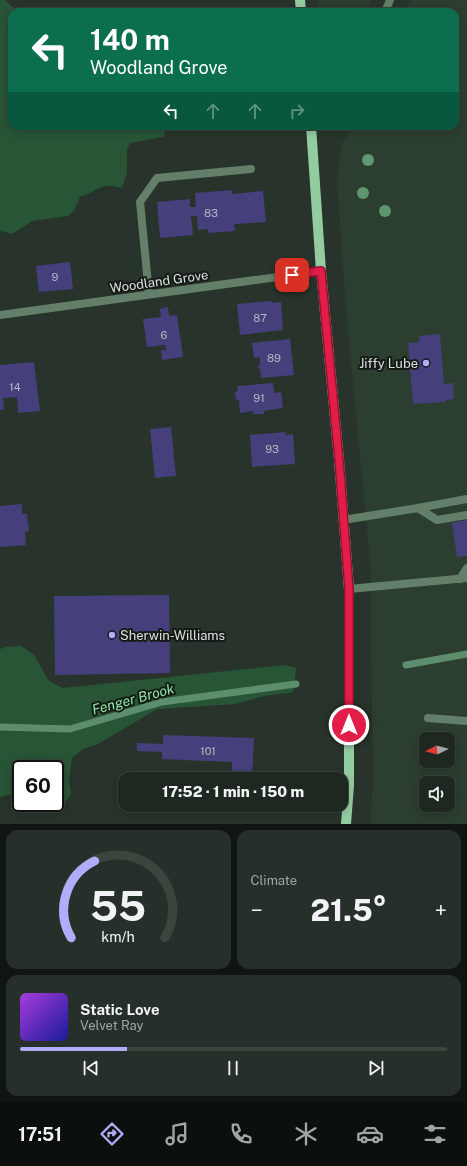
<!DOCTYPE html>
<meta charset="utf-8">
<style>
body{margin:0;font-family:"Public Sans",sans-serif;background:#262f29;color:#f1f3f6;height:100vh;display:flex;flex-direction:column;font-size:15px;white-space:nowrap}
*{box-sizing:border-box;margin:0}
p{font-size:13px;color:#a1a5a5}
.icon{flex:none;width:22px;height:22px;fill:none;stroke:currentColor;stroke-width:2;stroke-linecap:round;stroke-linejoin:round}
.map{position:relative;height:824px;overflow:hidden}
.drawer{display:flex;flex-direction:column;gap:6px;padding:6px;background:#101512;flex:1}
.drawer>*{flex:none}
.hud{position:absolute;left:8px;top:8px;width:451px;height:122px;border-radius:12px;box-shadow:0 2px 10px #0003,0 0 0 1px #3c443e;background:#0b6e4f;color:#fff;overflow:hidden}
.needle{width:26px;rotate:264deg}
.controls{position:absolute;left:419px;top:732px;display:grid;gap:8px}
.controls a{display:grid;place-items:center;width:36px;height:36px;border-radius:8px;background:#1e2720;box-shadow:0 2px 10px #0003,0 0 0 1px #3c443e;font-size:20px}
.speed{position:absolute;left:12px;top:760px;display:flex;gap:8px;font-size:20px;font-weight:700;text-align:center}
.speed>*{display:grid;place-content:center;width:52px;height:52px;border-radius:50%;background:#1e2720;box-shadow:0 2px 10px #0003,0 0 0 1px #3c443e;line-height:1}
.speed .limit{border:2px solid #111;border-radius:6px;background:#fff;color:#111}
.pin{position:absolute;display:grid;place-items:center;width:34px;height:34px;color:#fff;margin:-17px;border-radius:8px;box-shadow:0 2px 6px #0006}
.me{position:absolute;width:44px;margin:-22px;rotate:0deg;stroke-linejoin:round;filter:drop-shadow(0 0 3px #0008)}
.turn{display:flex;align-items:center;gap:14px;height:84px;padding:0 16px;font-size:18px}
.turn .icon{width:52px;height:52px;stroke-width:2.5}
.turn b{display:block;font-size:28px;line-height:34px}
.lanes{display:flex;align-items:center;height:38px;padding:0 16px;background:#0003;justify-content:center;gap:20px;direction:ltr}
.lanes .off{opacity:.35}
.big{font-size:30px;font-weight:800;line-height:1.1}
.drawer .card{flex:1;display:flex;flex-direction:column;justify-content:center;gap:6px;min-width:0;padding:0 14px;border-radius:12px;background:#262f29}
.drawer .dial{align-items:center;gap:0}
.dial svg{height:104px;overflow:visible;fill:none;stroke:#3c443e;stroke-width:7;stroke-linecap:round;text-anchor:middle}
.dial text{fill:#f1f3f6;stroke:none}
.song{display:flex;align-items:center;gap:12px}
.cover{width:48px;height:48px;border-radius:6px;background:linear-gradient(135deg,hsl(280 70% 55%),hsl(240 70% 35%))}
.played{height:4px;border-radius:2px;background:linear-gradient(90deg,#b0adfa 25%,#3c443e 25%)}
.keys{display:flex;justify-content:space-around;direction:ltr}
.heat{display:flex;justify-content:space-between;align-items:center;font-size:22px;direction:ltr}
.drawer .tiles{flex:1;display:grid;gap:6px;grid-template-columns:1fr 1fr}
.card:last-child{grid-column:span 2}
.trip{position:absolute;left:118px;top:772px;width:230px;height:40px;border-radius:12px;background:#1e2720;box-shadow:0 2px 10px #0003,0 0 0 1px #3c443e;font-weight:800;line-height:40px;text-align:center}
.dock{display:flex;height:64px;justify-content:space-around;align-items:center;background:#0c100d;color:#a1a5a5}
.dock .icon{width:28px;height:28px}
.dock .current{color:#b0adfa}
.dock b{font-size:18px;color:#f1f3f6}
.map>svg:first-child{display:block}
.built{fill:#2c3e30;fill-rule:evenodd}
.green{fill:#275536}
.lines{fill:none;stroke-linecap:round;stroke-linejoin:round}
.stream{stroke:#5c8e6e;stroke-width:7}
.building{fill:#453f7b}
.service{stroke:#637f6a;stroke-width:8}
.minor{stroke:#637f6a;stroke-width:8}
.tertiary{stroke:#637f6a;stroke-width:8}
.primary{stroke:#94cca2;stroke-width:10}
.tree{fill:#5e966e}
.route-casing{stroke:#92132f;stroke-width:10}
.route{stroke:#e11d48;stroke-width:7}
.poi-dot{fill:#b0adfa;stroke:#151a16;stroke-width:1.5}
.labels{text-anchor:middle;stroke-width:4;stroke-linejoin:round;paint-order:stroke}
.number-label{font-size:11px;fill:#b4b8c3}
.street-label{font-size:13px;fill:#d9e1db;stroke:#151a16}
.poi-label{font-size:13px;fill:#d9e1db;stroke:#151a16;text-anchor:end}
.water-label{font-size:14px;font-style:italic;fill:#8be8a6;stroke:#151a16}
</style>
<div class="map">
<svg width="467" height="824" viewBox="0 0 467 824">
<rect width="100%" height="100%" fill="#28342b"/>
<path class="built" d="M318,0H371L365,12H320Z
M410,0H467V824H370L373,782L370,561L346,310L337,180L342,145L351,126H455V12H405ZM426,739H448V761H426ZM426,783H448V805H426Z"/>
<path class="green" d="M0,0H6L9,4L19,12H12V126H163L164,127L165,134L163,137L130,143L127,150V173L122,188C99,182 99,191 80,197L74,211L68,216L32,221L12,234L1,231L0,230Z
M21,646L34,655L49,681L63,688L285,665L296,668L294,690L291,693L268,695L235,704L157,709L98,744L83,749L72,758L69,780L71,794L62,807L46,803H55V769H21V794L3,796L0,798V649L6,647Z"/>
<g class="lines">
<path class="stream" d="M406,665L467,654
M0,727L70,729L162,702L296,684"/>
</g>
<path class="building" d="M232,190V194L263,191L266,222L234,224L235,231L208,233V229L198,230L197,216H191L193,235L160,238L157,202L190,199V207H196L195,193Z
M70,262L73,289L39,292L36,266Z
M271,301L272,303L281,302L283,330L240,335L237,304Z
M168,307L169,316L177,315L183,357L162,360L161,350H166L165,345L147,347L143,319L161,317L160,309Z
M440,334L444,384L453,383L454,399L445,400L446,402L413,404L408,343L419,342V336Z
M290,339L294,375L261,378L260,368L257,369L260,364V357L254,358L252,343Z
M34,362L40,411L18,413L17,397L3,398L4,410H0V365Z
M273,383L274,393L281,392L283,408L264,411V414H253V411L240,413L239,400H236L235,392L238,391L237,386Z
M171,427L176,476L155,478L150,429Z
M286,432L285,435L293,434L295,464L252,467L250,435Z
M22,504V514H27L29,531L25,532L26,545L0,547V506Z
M467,520V556L457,557L452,523Z
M169,595L170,673L55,675L54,596Z
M163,735L254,738L252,778L232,777V762L162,759V752L137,751V743L163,744Z"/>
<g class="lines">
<path class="service" d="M149,294L140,202L157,178L251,169
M418,508L437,520L467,515
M343,520L418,508L467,499
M460,579L467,568
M349,589L467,578
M428,718L467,721"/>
<path class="minor" d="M0,315L321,271"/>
<path class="tertiary" d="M385,12L390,0"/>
<path class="primary" d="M300,0L301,12
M311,126L321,271L339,460L349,589V785L346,824"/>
</g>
<g class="tree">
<circle cx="368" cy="160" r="6"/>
<circle cx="363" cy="193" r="6"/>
<circle cx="385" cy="211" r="6"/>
</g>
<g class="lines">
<defs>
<path id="route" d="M292,275L321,271L339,460L349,589V725"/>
</defs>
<use href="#route" class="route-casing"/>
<use href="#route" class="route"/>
</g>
<g class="poi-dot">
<circle cx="426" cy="363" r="4"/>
<circle cx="112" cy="635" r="4"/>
</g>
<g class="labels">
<g class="number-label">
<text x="211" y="217">83</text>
<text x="55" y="281">9</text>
<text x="260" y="322">87</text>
<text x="164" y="339">6</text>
<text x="274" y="362">89</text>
<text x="15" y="391">14</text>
<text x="259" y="402">91</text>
<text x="272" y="453">93</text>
<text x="208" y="755">101</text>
</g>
<g class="street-label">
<text transform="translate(159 281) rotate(-8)" y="5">Woodland Grove</text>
</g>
<g class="poi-label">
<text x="418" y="368">Jiffy Lube</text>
<text x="120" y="640" text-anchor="start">Sherwin-Williams</text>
</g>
<g class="water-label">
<text transform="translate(133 699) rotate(-15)" y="5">Fenger Brook</text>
</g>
</g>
</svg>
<div class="controls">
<a><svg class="needle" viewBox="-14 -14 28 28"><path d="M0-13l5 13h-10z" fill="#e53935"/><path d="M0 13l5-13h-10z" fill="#a1a5a5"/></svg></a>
<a><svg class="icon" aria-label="sound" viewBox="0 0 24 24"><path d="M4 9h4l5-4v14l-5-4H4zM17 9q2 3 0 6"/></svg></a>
</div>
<div class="speed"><div class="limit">60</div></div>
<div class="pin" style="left:292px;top:275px;background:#d93025"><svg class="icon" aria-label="arrive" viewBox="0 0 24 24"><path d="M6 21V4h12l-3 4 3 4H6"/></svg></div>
<svg class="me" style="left:349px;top:725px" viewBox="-20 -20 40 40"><circle r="17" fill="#e11d48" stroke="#fff" stroke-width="3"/><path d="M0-11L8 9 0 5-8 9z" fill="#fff"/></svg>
<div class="trip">17:52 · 1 min · 150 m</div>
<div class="hud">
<div class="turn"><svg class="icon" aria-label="left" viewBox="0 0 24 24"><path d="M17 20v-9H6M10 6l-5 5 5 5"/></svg><div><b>140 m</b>Woodland Grove</div></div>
<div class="lanes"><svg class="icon" aria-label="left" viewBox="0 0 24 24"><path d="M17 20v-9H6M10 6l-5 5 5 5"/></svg><svg class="icon off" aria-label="ahead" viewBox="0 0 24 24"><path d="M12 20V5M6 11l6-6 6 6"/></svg><svg class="icon off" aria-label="ahead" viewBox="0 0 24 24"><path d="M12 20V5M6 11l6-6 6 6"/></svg><svg class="icon off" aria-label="right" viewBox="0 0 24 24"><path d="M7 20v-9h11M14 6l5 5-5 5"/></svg></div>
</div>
</div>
<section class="drawer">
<div class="tiles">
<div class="card dial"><svg viewBox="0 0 100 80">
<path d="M14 69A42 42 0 1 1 86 69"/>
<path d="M14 69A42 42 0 0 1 32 10" stroke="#b0adfa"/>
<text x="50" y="56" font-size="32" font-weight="700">55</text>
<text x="50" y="72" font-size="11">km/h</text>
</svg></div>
<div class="card"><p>Climate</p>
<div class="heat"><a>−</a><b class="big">21.5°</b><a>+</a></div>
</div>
<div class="card">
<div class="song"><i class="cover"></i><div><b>Static Love</b><p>Velvet Ray</p></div></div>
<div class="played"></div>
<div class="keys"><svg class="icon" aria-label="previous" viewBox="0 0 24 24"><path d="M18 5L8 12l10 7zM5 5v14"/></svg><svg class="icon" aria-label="pause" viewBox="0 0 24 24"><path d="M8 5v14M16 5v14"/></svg><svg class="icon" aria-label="next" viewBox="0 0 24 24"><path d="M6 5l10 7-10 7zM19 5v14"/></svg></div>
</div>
</div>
</section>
<nav class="dock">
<b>17:51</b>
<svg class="icon current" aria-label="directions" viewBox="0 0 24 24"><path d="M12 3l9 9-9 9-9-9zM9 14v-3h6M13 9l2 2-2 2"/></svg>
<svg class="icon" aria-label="music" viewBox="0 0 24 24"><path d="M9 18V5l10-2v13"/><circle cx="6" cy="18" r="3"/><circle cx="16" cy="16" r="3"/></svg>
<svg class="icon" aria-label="phone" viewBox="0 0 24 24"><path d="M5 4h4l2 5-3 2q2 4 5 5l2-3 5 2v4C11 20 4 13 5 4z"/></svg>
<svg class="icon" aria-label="climate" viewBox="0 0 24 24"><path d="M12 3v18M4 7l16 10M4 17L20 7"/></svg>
<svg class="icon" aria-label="car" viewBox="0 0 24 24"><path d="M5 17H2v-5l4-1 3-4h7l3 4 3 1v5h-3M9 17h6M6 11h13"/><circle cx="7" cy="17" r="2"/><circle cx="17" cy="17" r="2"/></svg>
<svg class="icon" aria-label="filters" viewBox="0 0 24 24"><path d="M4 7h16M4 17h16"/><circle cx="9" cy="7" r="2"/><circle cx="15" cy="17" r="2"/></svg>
</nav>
